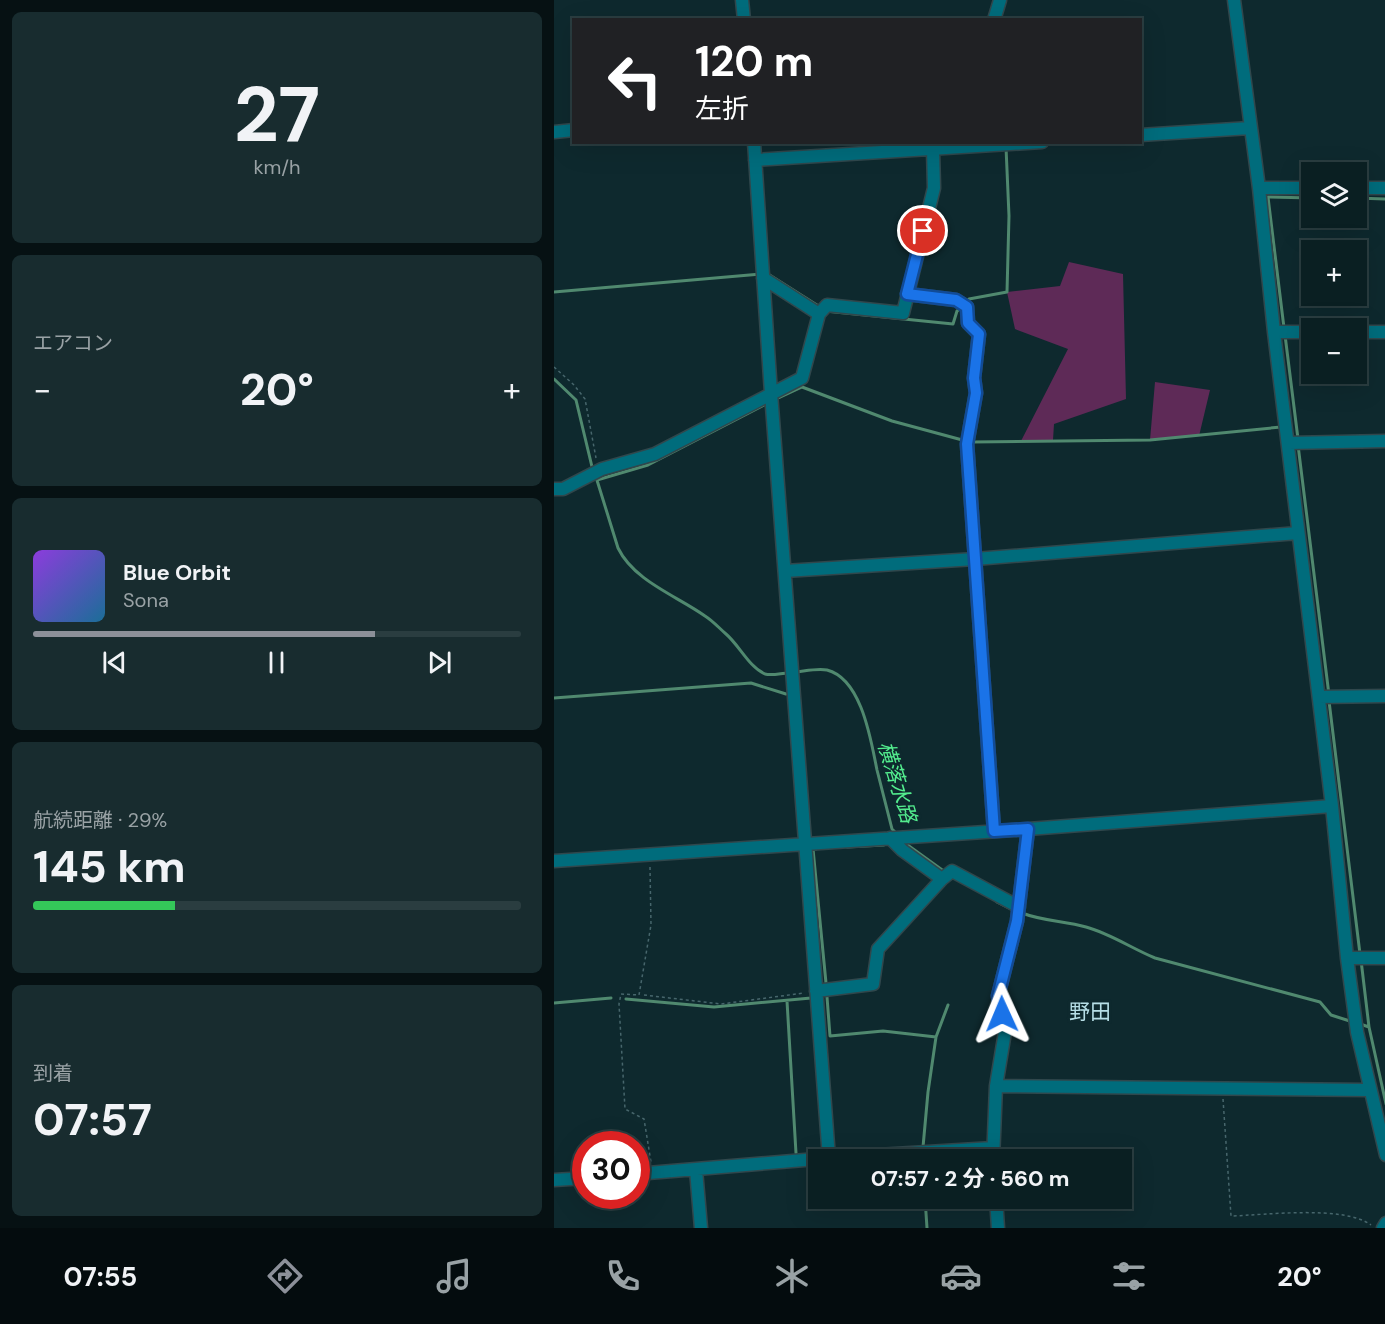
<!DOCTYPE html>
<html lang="ja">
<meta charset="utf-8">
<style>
body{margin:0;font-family:"DM Sans","Noto Sans JP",sans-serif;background:#182c2f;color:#f1f3f6;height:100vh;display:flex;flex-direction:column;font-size:22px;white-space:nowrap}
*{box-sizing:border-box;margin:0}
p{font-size:20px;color:#99a2a5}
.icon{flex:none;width:33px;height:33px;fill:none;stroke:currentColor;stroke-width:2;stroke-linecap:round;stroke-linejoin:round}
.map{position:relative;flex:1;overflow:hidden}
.details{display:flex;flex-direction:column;gap:12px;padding:12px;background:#061113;width:554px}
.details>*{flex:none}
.banner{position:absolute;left:18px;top:18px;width:570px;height:126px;border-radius:0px;box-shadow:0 6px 24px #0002,0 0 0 2px #2a3d40;background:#202124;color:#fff;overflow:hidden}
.tools{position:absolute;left:747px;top:162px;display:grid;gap:12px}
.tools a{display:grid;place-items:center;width:66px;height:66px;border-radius:0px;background:#0a1f22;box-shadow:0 6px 24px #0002,0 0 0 2px #2a3d40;font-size:30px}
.speed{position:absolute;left:18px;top:1131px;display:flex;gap:12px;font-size:30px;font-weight:700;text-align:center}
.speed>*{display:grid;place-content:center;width:78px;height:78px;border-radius:50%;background:#0a1f22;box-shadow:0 6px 24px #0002,0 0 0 2px #2a3d40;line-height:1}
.speed .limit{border:9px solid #d22;background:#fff;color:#111}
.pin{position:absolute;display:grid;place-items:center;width:51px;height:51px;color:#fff;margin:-26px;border:3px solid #fff;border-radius:50%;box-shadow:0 2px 6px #0007}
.me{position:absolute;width:66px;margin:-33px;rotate:359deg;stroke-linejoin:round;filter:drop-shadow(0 0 4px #0008)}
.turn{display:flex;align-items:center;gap:21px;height:126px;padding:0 24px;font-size:27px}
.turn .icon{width:78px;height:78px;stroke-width:2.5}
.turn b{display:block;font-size:42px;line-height:51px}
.big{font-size:45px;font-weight:700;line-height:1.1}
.details .tile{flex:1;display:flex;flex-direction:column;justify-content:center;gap:9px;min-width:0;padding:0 21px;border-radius:9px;background:#182c2f}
.details .dial{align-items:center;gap:0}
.dial b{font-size:78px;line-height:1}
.song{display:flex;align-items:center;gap:18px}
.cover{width:72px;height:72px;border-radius:9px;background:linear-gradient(135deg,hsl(270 70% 55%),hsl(200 70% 35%))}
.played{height:6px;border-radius:3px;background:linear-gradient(90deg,#8c9099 70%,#2a3d40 70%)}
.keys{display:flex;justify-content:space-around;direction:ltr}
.heat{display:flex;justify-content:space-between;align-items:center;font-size:33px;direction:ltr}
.charge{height:9px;border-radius:4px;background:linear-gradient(90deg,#34c759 29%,#2a3d40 0)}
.trip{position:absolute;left:254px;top:1149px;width:324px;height:60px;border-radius:0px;background:#0a1f22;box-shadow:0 6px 24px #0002,0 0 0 2px #2a3d40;font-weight:700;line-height:60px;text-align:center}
.dock{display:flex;height:96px;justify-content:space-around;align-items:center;background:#040c0e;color:#99a2a5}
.dock .icon{width:42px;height:42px}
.dock .active{color:#8c9099}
.dock b{font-size:27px;color:#f1f3f6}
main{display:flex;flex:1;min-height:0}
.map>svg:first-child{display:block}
.green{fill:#5e2a57}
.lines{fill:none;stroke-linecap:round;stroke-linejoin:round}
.stream{stroke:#50896f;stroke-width:3}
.minor-casing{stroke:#30474c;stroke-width:15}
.path{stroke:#47666c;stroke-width:1.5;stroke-dasharray:3 3;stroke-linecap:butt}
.minor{stroke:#006c7c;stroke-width:12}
.route-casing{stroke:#114b97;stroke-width:15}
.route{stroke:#1a73e8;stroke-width:10}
.labels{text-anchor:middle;stroke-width:6;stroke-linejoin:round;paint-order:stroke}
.water-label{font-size:21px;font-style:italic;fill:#53ed8e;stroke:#0e292e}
.neighbourhood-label{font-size:21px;fill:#b7dfe7;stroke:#0e292e}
</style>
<main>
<section class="details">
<div class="tile dial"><b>27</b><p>km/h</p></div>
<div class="tile"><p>エアコン</p>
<div class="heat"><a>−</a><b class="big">20°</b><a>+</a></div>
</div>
<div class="tile">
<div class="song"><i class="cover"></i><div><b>Blue Orbit</b><p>Sona</p></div></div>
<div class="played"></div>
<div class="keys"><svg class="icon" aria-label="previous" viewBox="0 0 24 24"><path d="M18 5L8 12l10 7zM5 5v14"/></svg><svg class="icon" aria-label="pause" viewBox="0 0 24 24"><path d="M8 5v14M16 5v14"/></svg><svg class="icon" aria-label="next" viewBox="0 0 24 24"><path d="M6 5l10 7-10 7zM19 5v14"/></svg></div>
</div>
<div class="tile"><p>航続距離 · 29%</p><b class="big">145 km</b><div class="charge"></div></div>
<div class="tile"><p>到着</p><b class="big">07:57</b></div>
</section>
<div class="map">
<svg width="832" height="1228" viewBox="0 0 832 1228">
<rect width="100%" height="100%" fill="#0e292e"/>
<path class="green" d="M515,262L569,274L572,399L500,424L499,440L467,441L514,349L461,329L453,292L506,286Z
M601,382L656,390L645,436L596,440Z"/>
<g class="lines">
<path class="stream" d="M802,198L832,199
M214,274L266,307
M0,292L207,274
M411,303L415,299L453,292L455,216L452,147
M271,311L399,324L403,311L407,308
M730,328L714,197L758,198
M731,335L744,439
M0,379L22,400L39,471
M220,400L248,387L338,421L412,441
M418,442L596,440L727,427
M744,445L775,695
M42,477L64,548C80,581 123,596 151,616C159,621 165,628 172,634C185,645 195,667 211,674C218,676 228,673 234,673
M43,480L94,465L214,403
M241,672C251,671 264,668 273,670C308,679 317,741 323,770C328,790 333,809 338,829L342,833
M0,698L197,683L232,694
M775,701L806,954
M348,841L391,872
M293,847L330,845
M262,849H259L272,983
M443,902L459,910
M468,913C488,921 511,921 532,927C557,934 577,948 601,958L766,1002L777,1015L799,1022
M807,960L815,1027
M273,997L276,1036L329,1031L382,1037
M72,999L160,1007L257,998
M233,1001L242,1153
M0,1003L57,998
M806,1024L815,1027L832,1104
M369,1147L374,1092L382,1037L394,1005
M371,1198L373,1228"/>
<defs>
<path id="minor" d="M188,0L190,20
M680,0L705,188L720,332L778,806L793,958L803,1032L832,1155
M440,20L446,0
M0,132L20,130
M586,135L696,128
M200,142L217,393L275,1158
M201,160L488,142
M705,188H758
M802,188H832
M209,278L265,314
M353,294L402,300L413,307L414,323L425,334L420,378L422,393L413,444L440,831
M720,332H758
M802,332H832
M735,443L832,441
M0,489H9L48,469L101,454L248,378L265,314L273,305L349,313L380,188L379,149
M231,571L421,559L744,533
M765,697L832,696
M336,838L348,850L388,879
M0,861L474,829L778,806
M793,958H832
M262,991L319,984L324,949L388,879L398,871L465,907
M442,1086L815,1090
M439,1160L442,1086L451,1032L444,996L463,921L474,829
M142,1170L147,1228
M82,1174L275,1158L439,1148
M0,1180L32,1178
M442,1198L444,1228
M829,1228L832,1223"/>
</defs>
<use href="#minor" class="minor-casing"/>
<path class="path" d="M0,367L20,385L31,399L42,458
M96,867L97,925L85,995L67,994L65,1004L71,1109L90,1119L97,1162
M90,995L167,1004L250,993
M669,1099L677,1216C712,1215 790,1205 817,1225"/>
<use href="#minor" class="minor"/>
</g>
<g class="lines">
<defs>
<path id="route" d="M369,231L353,294L402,300L413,307L414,323L425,334L420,378L422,393L413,444L440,831L474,829L463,921L444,996L448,1014"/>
</defs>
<use href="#route" class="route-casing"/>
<use href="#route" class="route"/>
</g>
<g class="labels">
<g class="water-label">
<text transform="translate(343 782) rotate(73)" y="7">横落水路</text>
</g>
<g class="neighbourhood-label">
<text x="536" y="1019">野田</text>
</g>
</g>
</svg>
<div class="tools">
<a><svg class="icon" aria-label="layers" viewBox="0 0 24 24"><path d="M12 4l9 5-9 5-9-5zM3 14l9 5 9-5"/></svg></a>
<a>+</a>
<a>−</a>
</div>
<div class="speed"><div class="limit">30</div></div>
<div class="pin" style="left:369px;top:231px;background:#d93025"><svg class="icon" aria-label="arrive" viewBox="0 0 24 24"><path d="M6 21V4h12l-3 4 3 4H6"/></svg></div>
<svg class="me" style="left:448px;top:1014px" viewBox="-20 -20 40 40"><path d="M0-17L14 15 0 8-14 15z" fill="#1a73e8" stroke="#fff" stroke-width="4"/></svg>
<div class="trip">07:57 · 2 分 · 560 m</div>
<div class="banner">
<div class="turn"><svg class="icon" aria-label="left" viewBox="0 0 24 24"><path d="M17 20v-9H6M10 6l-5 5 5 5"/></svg><div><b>120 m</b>左折</div></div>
</div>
</div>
</main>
<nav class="dock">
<b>07:55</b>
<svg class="icon active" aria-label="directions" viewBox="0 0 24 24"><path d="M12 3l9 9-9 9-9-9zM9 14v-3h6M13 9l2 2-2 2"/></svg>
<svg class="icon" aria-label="music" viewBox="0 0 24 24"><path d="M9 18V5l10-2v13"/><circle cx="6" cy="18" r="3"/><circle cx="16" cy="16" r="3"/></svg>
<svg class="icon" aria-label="phone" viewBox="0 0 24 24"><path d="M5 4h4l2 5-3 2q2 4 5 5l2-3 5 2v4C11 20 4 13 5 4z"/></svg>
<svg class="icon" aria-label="climate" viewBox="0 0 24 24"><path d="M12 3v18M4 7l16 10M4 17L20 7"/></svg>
<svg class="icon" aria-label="car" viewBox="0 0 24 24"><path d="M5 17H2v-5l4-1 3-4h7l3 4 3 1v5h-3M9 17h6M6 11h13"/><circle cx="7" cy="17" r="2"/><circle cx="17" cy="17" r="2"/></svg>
<svg class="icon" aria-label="filters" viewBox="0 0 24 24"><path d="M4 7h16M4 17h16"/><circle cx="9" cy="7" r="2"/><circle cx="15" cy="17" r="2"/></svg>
<b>20°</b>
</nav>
